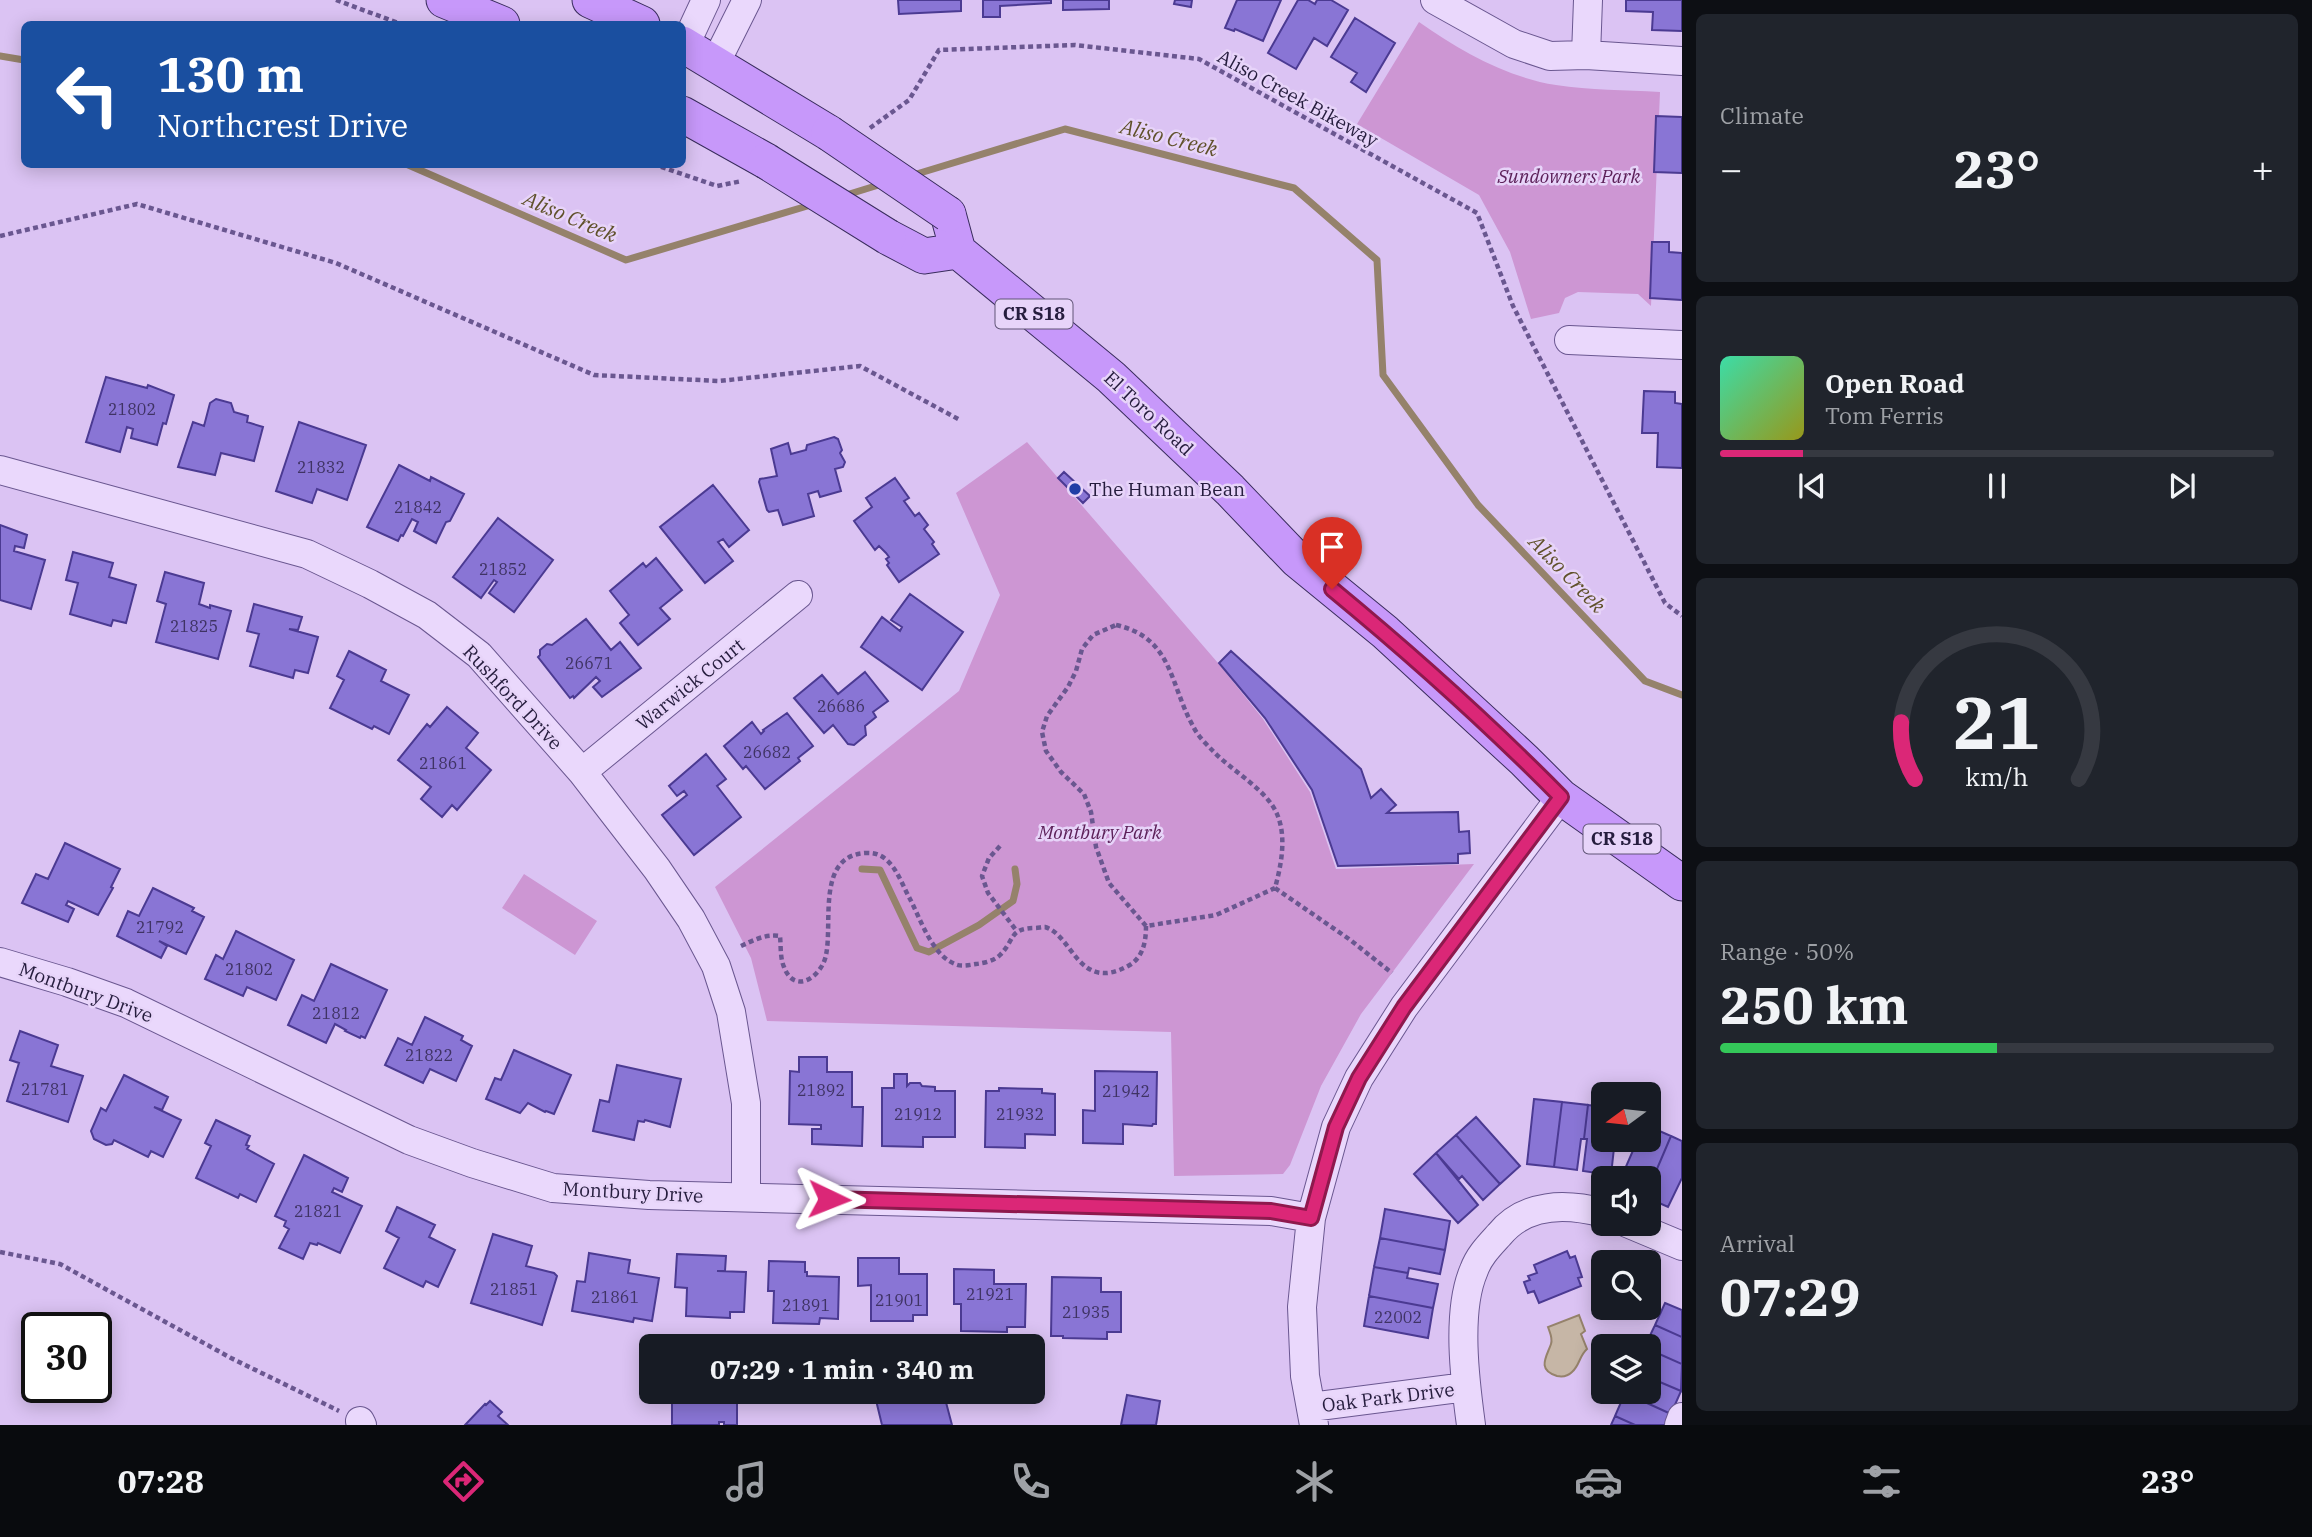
<!DOCTYPE html>
<meta charset="utf-8">
<style>
body{margin:0;font-family:"IBM Plex Serif",serif;background:#20242c;color:#f1f3f6;height:100vh;display:flex;flex-direction:column;font-size:26px;white-space:nowrap}
*{box-sizing:border-box;margin:0}
p{font-size:23px;color:#9ea1a6}
.icon{flex:none;width:38px;height:38px;fill:none;stroke:currentColor;stroke-width:2;stroke-linecap:round;stroke-linejoin:round}
.map{position:relative;flex:1;overflow:hidden}
.side{display:flex;flex-direction:column;gap:14px;padding:14px;background:#0d0f14;width:630px}
.side>*{flex:none}
.hud{position:absolute;left:21px;top:21px;width:665px;height:147px;border-radius:10px;box-shadow:0 4px 18px #0003;background:#1a4fa0;color:#fff;overflow:hidden}
.needle{width:46px;rotate:255deg}
.controls{position:absolute;left:1591px;top:1082px;display:grid;gap:14px}
.controls a{display:grid;place-items:center;width:70px;height:70px;border-radius:10px;background:#171b24;box-shadow:0 4px 18px #0003;font-size:35px}
.speed{position:absolute;left:21px;top:1312px;display:flex;gap:14px;font-size:35px;font-weight:700;text-align:center}
.speed>*{display:grid;place-content:center;width:91px;height:91px;border-radius:50%;background:#171b24;box-shadow:0 4px 18px #0003;line-height:1}
.speed .limit{border:4px solid #111;border-radius:10px;background:#fff;color:#111}
.pin{position:absolute;display:grid;place-items:center;width:60px;height:60px;color:#fff;margin:-72px -30px;border-radius:50% 50% 50% 0;rotate:-45deg;box-shadow:0 0 7px #0007}
.pin .icon{rotate:45deg}
.me{position:absolute;width:77px;margin:-38px;rotate:92deg;stroke-linejoin:round;filter:drop-shadow(0 0 5px #0008)}
.turn{display:flex;align-items:center;gap:24px;height:147px;padding:0 21px;font-size:32px}
.turn .icon{width:91px;height:91px;stroke-width:2.5}
.turn b{display:block;font-size:49px;line-height:60px}
.big{font-size:52px;font-weight:700;line-height:1.1}
.side .card{flex:1;display:flex;flex-direction:column;justify-content:center;gap:10px;min-width:0;padding:0 24px;border-radius:10px;background:#20242c}
.side .dial{align-items:center;gap:0}
.dial svg{height:182px;overflow:visible;fill:none;stroke:#363941;stroke-width:7;stroke-linecap:round;text-anchor:middle}
.dial text{fill:#f1f3f6;stroke:none}
.song{display:flex;align-items:center;gap:21px}
.cover{width:84px;height:84px;border-radius:10px;background:linear-gradient(135deg,hsl(160 70% 55%),hsl(60 70% 35%))}
.played{height:7px;border-radius:4px;background:linear-gradient(90deg,#db2777 15%,#363941 15%)}
.keys{display:flex;justify-content:space-around;direction:ltr}
.heat{display:flex;justify-content:space-between;align-items:center;font-size:38px;direction:ltr}
.charge{height:10px;border-radius:5px;background:linear-gradient(90deg,#34c759 50%,#363941 0)}
.trip{position:absolute;left:639px;top:1334px;width:406px;height:70px;border-radius:10px;background:#171b24;box-shadow:0 4px 18px #0003;font-weight:700;line-height:70px;text-align:center}
.tab-bar{display:flex;height:112px;justify-content:space-around;align-items:center;background:#090b0e;color:#9ea1a6}
.tab-bar .icon{width:49px;height:49px}
.tab-bar .on{color:#db2777}
.tab-bar b{font-size:32px;color:#f1f3f6}
main{display:flex;flex:1;min-height:0}
.map>svg:first-child{display:block}
.green{fill:#cd96d3}
.water{fill:#c6b6a6;stroke:#95826b;stroke-width:2}
.lines{fill:none;stroke-linecap:round;stroke-linejoin:round}
.stream{stroke:#95826b;stroke-width:7}
.building{fill:#8975d5;stroke:#4b3a92;stroke-width:2}
.minor-casing{stroke:#6a5790;stroke-width:30}
.major-casing{stroke:#392c5d;stroke-width:37}
.path{stroke:#6a5790;stroke-width:4.5;stroke-dasharray:5 3.5;stroke-linecap:butt}
.minor{stroke:#ead8fc;stroke-width:28}
.major{stroke:#c798fa;stroke-width:35}
.major-bridge-casing{stroke:#392c5d;stroke-width:37;stroke-linecap:butt}
.major-bridge{stroke:#c798fa;stroke-width:35}
.route-casing{stroke:#8e194d;stroke-width:18}
.route{stroke:#db2777;stroke-width:12}
.poi-dot{fill:#203da6;stroke:#e7d4f9;stroke-width:2.5}
.labels{text-anchor:middle;stroke-width:5;stroke-linejoin:round;paint-order:stroke}
.number-label{font-size:16px;fill:#3f3364}
.shield{fill:#e7d4f9;stroke:#605476;stroke-width:2}
.shield-label{font-size:18px;font-weight:bold;fill:#261d3e}
.street-label{font-size:19px;fill:#261d3e;stroke:#e7d4f9}
.park-label{font-size:19px;font-style:italic;fill:#5d215a;stroke:#e7d4f9}
.poi-label{font-size:19px;fill:#261d3e;stroke:#e7d4f9;text-anchor:start}
.water-label{font-size:21px;font-style:italic;fill:#60512b;stroke:#e7d4f9}
</style>
<main>
<div class="map">
<svg width="1682" height="1425" viewBox="0 0 1682 1425">
<rect width="100%" height="100%" fill="#dbc3f3"/>
<path class="green" d="M1419,22C1460,51 1506,77 1556,85C1590,90 1625,90 1660,92L1651,306L1638,294L1578,292L1565,298L1559,313L1531,319L1510,252L1479,195L1357,124Z
M1027,442L1218,663L1263,719L1310,792L1336,869L1474,864L1361,1014L1321,1086L1290,1165L1283,1174L1174,1176L1171,1032L767,1021L751,958L715,887L959,691L1000,595L956,493Z
M524,874L597,921L575,955L502,908Z"/>
<path class="water" d="M1579,1315L1585,1331L1581,1334L1587,1349C1579,1356 1580,1365 1572,1372C1568,1376 1562,1377 1557,1376C1536,1370 1547,1356 1551,1344C1553,1338 1550,1333 1548,1327Z"/>
<g class="lines">
<path class="stream" d="M0,56L24,60
M406,164L626,260L814,204
M910,176L1065,129L1294,188L1377,260L1383,375L1478,505L1645,681L1682,695
M843,196L885,183
M862,869L880,870L917,948L929,952L979,925L1013,901L1017,884L1015,869"/>
</g>
<path class="building" d="M898,0H961V11L899,14Z
M983,0H1051V3L1000,6V17H983Z
M1063,0H1109V9L1063,10Z
M1175,0H1192L1191,7L1174,4Z
M1237,0H1281L1263,41L1235,29L1234,31L1225,28Z
M1298,0H1308L1315,4L1317,0H1331L1348,10L1327,46L1314,38L1296,69L1268,53Z
M1626,0H1682V31L1652,30L1653,12L1626,11Z
M1355,18L1395,43L1366,92L1351,82L1357,73L1331,57Z
M1656,116L1682,117V173L1654,172Z
M1652,242H1669V252L1682,253V300L1650,298Z
M106,377L147,388L148,385L174,395L166,424L163,423L157,445L131,438L133,429L127,427L120,452L86,442Z
M1644,391L1675,392V403L1682,404V468L1657,467L1658,433H1642Z
M216,399L231,403L234,412L248,416L247,422L263,427L254,461L221,453L215,475L178,467L193,422L204,426L210,403Z
M299,422L366,445L347,500L317,489L312,503L276,491Z
M834,437L838,439L842,450L840,453L845,462L843,467L835,469L841,491L820,497L818,491L808,494L814,516L783,525L778,510L769,512L767,510L759,482L760,479L777,476L771,449L788,443L791,454L806,450L807,445Z
M399,465L430,481L431,477L464,494L450,521L446,522L436,543L414,531L418,522L412,519L403,536L401,535L398,541L367,527Z
M1064,472L1090,496L1083,503L1058,478Z
M895,478L909,498L904,501L915,516L919,513L928,525L924,529L934,542L932,544L939,554L899,582L887,565L889,563L886,559L889,557L886,553L879,546L875,550L854,521L872,507L866,498Z
M713,485L749,530L729,547L723,539L718,542L733,561L705,583L660,527Z
M498,518L553,560L514,612L489,593L497,582L494,580L481,598L453,577Z
M0,525L27,535L24,548L15,546L14,551L45,560L31,609L0,600Z
M73,552L113,563L109,577L136,585L126,623L113,620L111,626L70,614L78,583L66,580Z
M656,558L682,590L660,608L670,619L638,645L620,623L629,615L610,591L643,563L646,567Z
M165,572L204,583L199,604L210,608V605L231,611L218,659L156,642L166,604L157,601Z
M910,594L963,632L922,690L861,647L882,617L900,631L902,627L891,620Z
M254,604L302,617L298,630L289,629L318,637L308,673L295,670L293,678L250,666L259,634L247,631Z
M586,619L611,650L620,642L641,668L602,697L593,687L600,681L596,677L574,698L573,696L570,698L538,657L540,655V650L547,644L552,645Z
M349,651L386,670L381,681L409,695L389,734L374,726L372,729L330,708L344,680L337,676Z
M1231,651L1361,769L1371,798L1381,789L1396,805L1387,813L1458,812L1459,832L1469,831L1470,853L1458,854V863L1338,866L1312,790L1265,718L1219,663Z
M865,672L888,701L873,712L876,717L865,726L866,735L854,745L848,744L833,725L824,733L794,698L822,675L838,694Z
M447,707L478,733L466,748L491,770L457,810L452,805L442,817L421,799L431,787L398,760L427,724L430,727Z
M787,713L813,746L798,758L800,761L765,789L746,766L743,769L724,746L752,722L761,734L764,731L763,730Z
M706,754L726,779L717,786L741,817L694,855L662,815L687,795L684,791L677,796L669,786Z
M65,843L120,869L111,887L113,888L98,915L68,901L66,905L74,909L68,922L22,903L36,874L48,879Z
M153,888L194,908L192,911L204,917L186,954L159,941L167,946L161,958L117,936L128,911L139,916Z
M236,931L294,960L276,1000L247,987L243,996L205,979L216,955L223,959Z
M331,964L387,990L365,1038L361,1036L360,1038L345,1031L346,1030L335,1024L326,1043L288,1025L302,995L314,1001Z
M425,1017L463,1036L461,1040L472,1046L456,1081L430,1069L423,1083L385,1065L398,1038L412,1045Z
M20,1031L58,1045L51,1066L83,1076L68,1122L7,1101L19,1063L10,1060Z
M514,1050L571,1075L554,1114L546,1111L545,1112L528,1103L520,1113L486,1099L495,1078L501,1080Z
M799,1057H827V1072H852V1107H863L862,1146L812,1144V1129H821V1125L789,1124L790,1071L799,1072Z
M617,1065L681,1079L670,1127L645,1120L644,1122L638,1121L634,1140L593,1131L600,1100L609,1102Z
M1095,1071L1157,1072L1156,1124H1153L1152,1126L1123,1124V1144L1083,1143V1110L1095,1111Z
M894,1074H907V1086L910,1083H920L922,1086L935,1087V1091H955V1137H923V1147L882,1146V1088H894Z
M124,1075L168,1097L162,1110L154,1107L181,1120L163,1157L151,1151L148,1157L114,1140L112,1144L106,1145L94,1139L91,1131L101,1108L106,1111Z
M999,1088L1042,1089V1093L1055,1094V1135L1025,1134V1148L985,1147L986,1091H999Z
M1534,1099L1562,1102L1554,1167L1527,1164Z
M1562,1102L1588,1105L1584,1139H1581L1577,1170L1554,1167Z
M1588,1105L1603,1107V1139H1615L1611,1175L1583,1171L1587,1139H1584Z
M1476,1117L1520,1166L1500,1184L1456,1135Z
M216,1120L250,1136L246,1145L249,1146L247,1149L274,1164L256,1202L240,1194L238,1198L196,1178L211,1146L205,1143Z
M1648,1126L1671,1136L1648,1190V1178H1621L1638,1139H1648Z
M1456,1135L1500,1184L1483,1200L1462,1176L1459,1179L1436,1153Z
M1671,1136L1682,1141V1178L1668,1207L1648,1198V1190Z
M1436,1153L1478,1205L1458,1223L1414,1174Z
M304,1155L348,1178L342,1192L334,1188L332,1192L362,1206L340,1253L318,1243L317,1245L310,1243L303,1259L279,1248L289,1229L284,1226L286,1221L275,1216Z
M397,1207L435,1225L429,1237L455,1250L438,1287L426,1281L423,1287L384,1268L399,1238L386,1231Z
M1385,1209L1450,1221L1445,1250L1380,1238Z
M493,1234L532,1246L526,1266L554,1273L557,1276L542,1325L471,1303Z
M1380,1238L1445,1250L1440,1274L1409,1268L1408,1273L1374,1267Z
M1567,1251L1570,1258L1575,1256L1582,1277L1578,1278L1581,1286L1539,1303L1534,1291L1528,1293L1524,1282L1530,1280L1528,1276L1537,1273L1534,1265Z
M589,1253L630,1260L628,1273L659,1278L652,1321L634,1318L633,1322L572,1311L577,1281L585,1282Z
M677,1254L726,1256L725,1271H717L746,1272L744,1312H730V1318L686,1316L687,1288L675,1287Z
M858,1258H899V1274H927V1315H913V1321H871V1285L858,1286Z
M769,1261L805,1262V1272H807V1276L839,1277L838,1319L820,1318L819,1324L773,1323L774,1291H768Z
M1374,1267L1408,1273L1407,1278L1438,1284L1433,1308L1369,1296Z
M954,1269L994,1270V1284H1026L1025,1327H1007V1332L961,1331V1304H954Z
M1052,1277L1101,1278V1292H1121V1332H1107V1339L1063,1338V1336H1051Z
M1369,1296L1433,1308L1428,1338L1364,1326Z
M1665,1303L1682,1310V1337L1655,1325Z
M1655,1325L1682,1337V1364L1648,1349V1346H1645Z
M1648,1349L1682,1364L1681,1391L1648,1377Z
M1648,1377L1681,1391L1671,1414L1625,1393L1626,1391H1648Z
M702,1391H737V1425H724V1422H719V1425H672V1396H702Z
M943,1391L952,1425H882L874,1392Z
M1625,1393L1671,1414L1666,1425H1635L1615,1416Z
M1127,1395L1160,1401L1156,1425H1121Z
M490,1401L502,1412L498,1416L508,1425H465L485,1404L486,1405Z
M1615,1416L1635,1425H1611Z"/>
<g class="lines">
<defs>
<path id="minor" d="M1435,0L1514,44L1550,56L1586,55L1682,61
M685,45L706,0
M1586,55L1588,0
M715,64L747,0
M1569,340L1682,345
M0,470L307,554L370,584L427,615L479,655L582,772L657,869L691,919L716,966L731,1012L746,1103V1196
M582,772L798,595
M0,962L67,982L126,1003L409,1140L472,1163L553,1188L649,1195L1271,1211L1311,1218
M1627,1223L1682,1246
M1311,1407L1466,1387
M360,1421L362,1425
M1314,1425L1305,1376L1302,1307L1311,1218L1336,1127L1359,1078L1404,1007L1561,797
M1471,1425C1465,1381 1456,1311 1474,1270C1479,1256 1489,1246 1499,1235C1525,1203 1566,1203 1603,1213
M1679,1425L1682,1417"/>
<path id="major" d="M444,0L502,24
M590,0L642,24
M682,44L829,133
M682,114L766,161
M948,214L958,251L1111,377L1230,490L1297,560L1385,632L1524,760L1561,797L1682,883
M888,237L924,256L958,251"/>
</defs>
<use href="#minor" class="minor-casing"/>
<use href="#major" class="major-casing"/>
<path class="path" d="M336,0L401,24
M870,128L909,100L939,50L1075,45L1199,59L1477,213L1513,306L1665,603L1682,616
M653,164L717,186L742,181
M0,236L137,204L336,263L594,375L719,381L860,366L960,420
M1116,625C1173,638 1169,683 1193,726C1197,735 1206,744 1213,751C1232,771 1267,790 1277,814C1287,837 1281,866 1275,888L1216,915L1146,926L1109,883L1096,847L1091,812L1084,794L1061,772L1046,751L1042,732L1047,716L1068,687L1076,671L1082,649L1093,635Z
M1000,846L989,858L982,876L988,893L1016,930
M1275,888L1349,939L1392,973
M741,946C754,940 765,934 780,936C781,946 780,958 784,967C795,996 822,976 826,955C833,922 816,855 866,853C892,851 900,881 910,899C921,920 932,955 955,964C961,967 969,965 976,964C984,963 994,961 1000,955C1015,940 1009,928 1035,928C1038,928 1042,927 1045,927C1073,935 1078,993 1128,966C1143,958 1146,942 1146,926
M0,1252L60,1264L231,1358L339,1411"/>
<use href="#minor" class="minor"/>
<use href="#major" class="major"/>
<defs>
<path id="major-bridge" d="M829,133L948,214
M766,161L888,237"/>
</defs>
<use href="#major-bridge" class="major-bridge-casing"/>
<use href="#major-bridge" class="major-bridge"/>
</g>
<g class="lines">
<defs>
<path id="route" d="M829,1199L1271,1211L1311,1218L1336,1127L1359,1078L1404,1007L1561,797C1489,724 1412,655 1332,589"/>
</defs>
<use href="#route" class="route-casing"/>
<use href="#route" class="route"/>
</g>
<circle class="poi-dot" cx="1075" cy="489" r="7"/>
<g class="labels">
<g class="number-label">
<text x="132" y="415">21802</text>
<text x="321" y="473">21832</text>
<text x="418" y="513">21842</text>
<text x="503" y="575">21852</text>
<text x="194" y="632">21825</text>
<text x="589" y="669">26671</text>
<text x="841" y="712">26686</text>
<text x="767" y="758">26682</text>
<text x="443" y="769">21861</text>
<text x="160" y="933">21792</text>
<text x="249" y="975">21802</text>
<text x="336" y="1019">21812</text>
<text x="429" y="1061">21822</text>
<text x="45" y="1095">21781</text>
<text x="821" y="1096">21892</text>
<text x="1126" y="1097">21942</text>
<text x="918" y="1120">21912</text>
<text x="1020" y="1120">21932</text>
<text x="318" y="1217">21821</text>
<text x="514" y="1295">21851</text>
<text x="990" y="1300">21921</text>
<text x="615" y="1303">21861</text>
<text x="899" y="1306">21901</text>
<text x="806" y="1311">21891</text>
<text x="1086" y="1318">21935</text>
<text x="1398" y="1323">22002</text>
</g>
<g class="shield">
<rect x="995.5" y="299.5" width="77" height="29" rx="5"/>
<rect x="1583.5" y="824.5" width="77" height="29" rx="5"/>
</g>
<g class="shield-label">
<text x="1034" y="320">CR S18</text>
<text x="1622" y="845">CR S18</text>
</g>
<g class="street-label">
<text transform="translate(1298 98) rotate(29)" y="7">Aliso Creek Bikeway</text>
<text transform="translate(1149 413) rotate(43)" y="7">El Toro Road</text>
<text transform="translate(690 684) rotate(-39)" y="7">Warwick Court</text>
<text transform="translate(513 697) rotate(47)" y="7">Rushford Drive</text>
<text transform="translate(86 992) rotate(20)" y="7">Montbury Drive</text>
<text transform="translate(633 1192) rotate(3)" y="7">Montbury Drive</text>
<text transform="translate(1388 1397) rotate(-7)" y="7">Oak Park Drive</text>
</g>
<g class="park-label">
<text x="1569" y="183">Sundowners Park</text>
<text x="1100" y="839">Montbury Park</text>
</g>
<g class="poi-label">
<text x="1089" y="496">The Human Bean</text>
</g>
<g class="water-label">
<text transform="translate(1169 138) rotate(14)" y="7">Aliso Creek</text>
<text transform="translate(570 217) rotate(23)" y="7">Aliso Creek</text>
<text transform="translate(1567 574) rotate(46)" y="7">Aliso Creek</text>
</g>
</g>
</svg>
<div class="controls">
<a><svg class="needle" viewBox="-14 -14 28 28"><path d="M0-13l5 13h-10z" fill="#e53935"/><path d="M0 13l5-13h-10z" fill="#9ea1a6"/></svg></a>
<a><svg class="icon" aria-label="sound" viewBox="0 0 24 24"><path d="M4 9h4l5-4v14l-5-4H4zM17 9q2 3 0 6"/></svg></a>
<a><svg class="icon" aria-label="search" viewBox="0 0 24 24"><circle cx="10" cy="10" r="6"/><path d="M15 15l6 6"/></svg></a>
<a><svg class="icon" aria-label="layers" viewBox="0 0 24 24"><path d="M12 4l9 5-9 5-9-5zM3 14l9 5 9-5"/></svg></a>
</div>
<div class="speed"><div class="limit">30</div></div>
<div class="pin" style="left:1332px;top:589px;background:#d93025"><svg class="icon" aria-label="arrive" viewBox="0 0 24 24"><path d="M6 21V4h12l-3 4 3 4H6"/></svg></div>
<svg class="me" style="left:829px;top:1199px" viewBox="-20 -20 40 40"><path d="M0-17L14 15 0 8-14 15z" fill="#db2777" stroke="#fff" stroke-width="4"/></svg>
<div class="trip">07:29 · 1 min · 340 m</div>
<div class="hud">
<div class="turn"><svg class="icon" aria-label="left" viewBox="0 0 24 24"><path d="M17 20v-9H6M10 6l-5 5 5 5"/></svg><div><b>130 m</b>Northcrest Drive</div></div>
</div>
</div>
<section class="side">
<div class="card"><p>Climate</p>
<div class="heat"><a>−</a><b class="big">23°</b><a>+</a></div>
</div>
<div class="card">
<div class="song"><i class="cover"></i><div><b>Open Road</b><p>Tom Ferris</p></div></div>
<div class="played"></div>
<div class="keys"><svg class="icon" aria-label="previous" viewBox="0 0 24 24"><path d="M18 5L8 12l10 7zM5 5v14"/></svg><svg class="icon" aria-label="pause" viewBox="0 0 24 24"><path d="M8 5v14M16 5v14"/></svg><svg class="icon" aria-label="next" viewBox="0 0 24 24"><path d="M6 5l10 7-10 7zM19 5v14"/></svg></div>
</div>
<div class="card dial"><svg viewBox="0 0 100 80">
<path d="M14 69A42 42 0 1 1 86 69"/>
<path d="M14 69A42 42 0 0 1 8 44" stroke="#db2777"/>
<text x="50" y="56" font-size="32" font-weight="700">21</text>
<text x="50" y="72" font-size="11">km/h</text>
</svg></div>
<div class="card"><p>Range · 50%</p><b class="big">250 km</b><div class="charge"></div></div>
<div class="card"><p>Arrival</p><b class="big">07:29</b></div>
</section>
</main>
<nav class="tab-bar">
<b>07:28</b>
<svg class="icon on" aria-label="directions" viewBox="0 0 24 24"><path d="M12 3l9 9-9 9-9-9zM9 14v-3h6M13 9l2 2-2 2"/></svg>
<svg class="icon" aria-label="music" viewBox="0 0 24 24"><path d="M9 18V5l10-2v13"/><circle cx="6" cy="18" r="3"/><circle cx="16" cy="16" r="3"/></svg>
<svg class="icon" aria-label="phone" viewBox="0 0 24 24"><path d="M5 4h4l2 5-3 2q2 4 5 5l2-3 5 2v4C11 20 4 13 5 4z"/></svg>
<svg class="icon" aria-label="climate" viewBox="0 0 24 24"><path d="M12 3v18M4 7l16 10M4 17L20 7"/></svg>
<svg class="icon" aria-label="car" viewBox="0 0 24 24"><path d="M5 17H2v-5l4-1 3-4h7l3 4 3 1v5h-3M9 17h6M6 11h13"/><circle cx="7" cy="17" r="2"/><circle cx="17" cy="17" r="2"/></svg>
<svg class="icon" aria-label="filters" viewBox="0 0 24 24"><path d="M4 7h16M4 17h16"/><circle cx="9" cy="7" r="2"/><circle cx="15" cy="17" r="2"/></svg>
<b>23°</b>
</nav>
